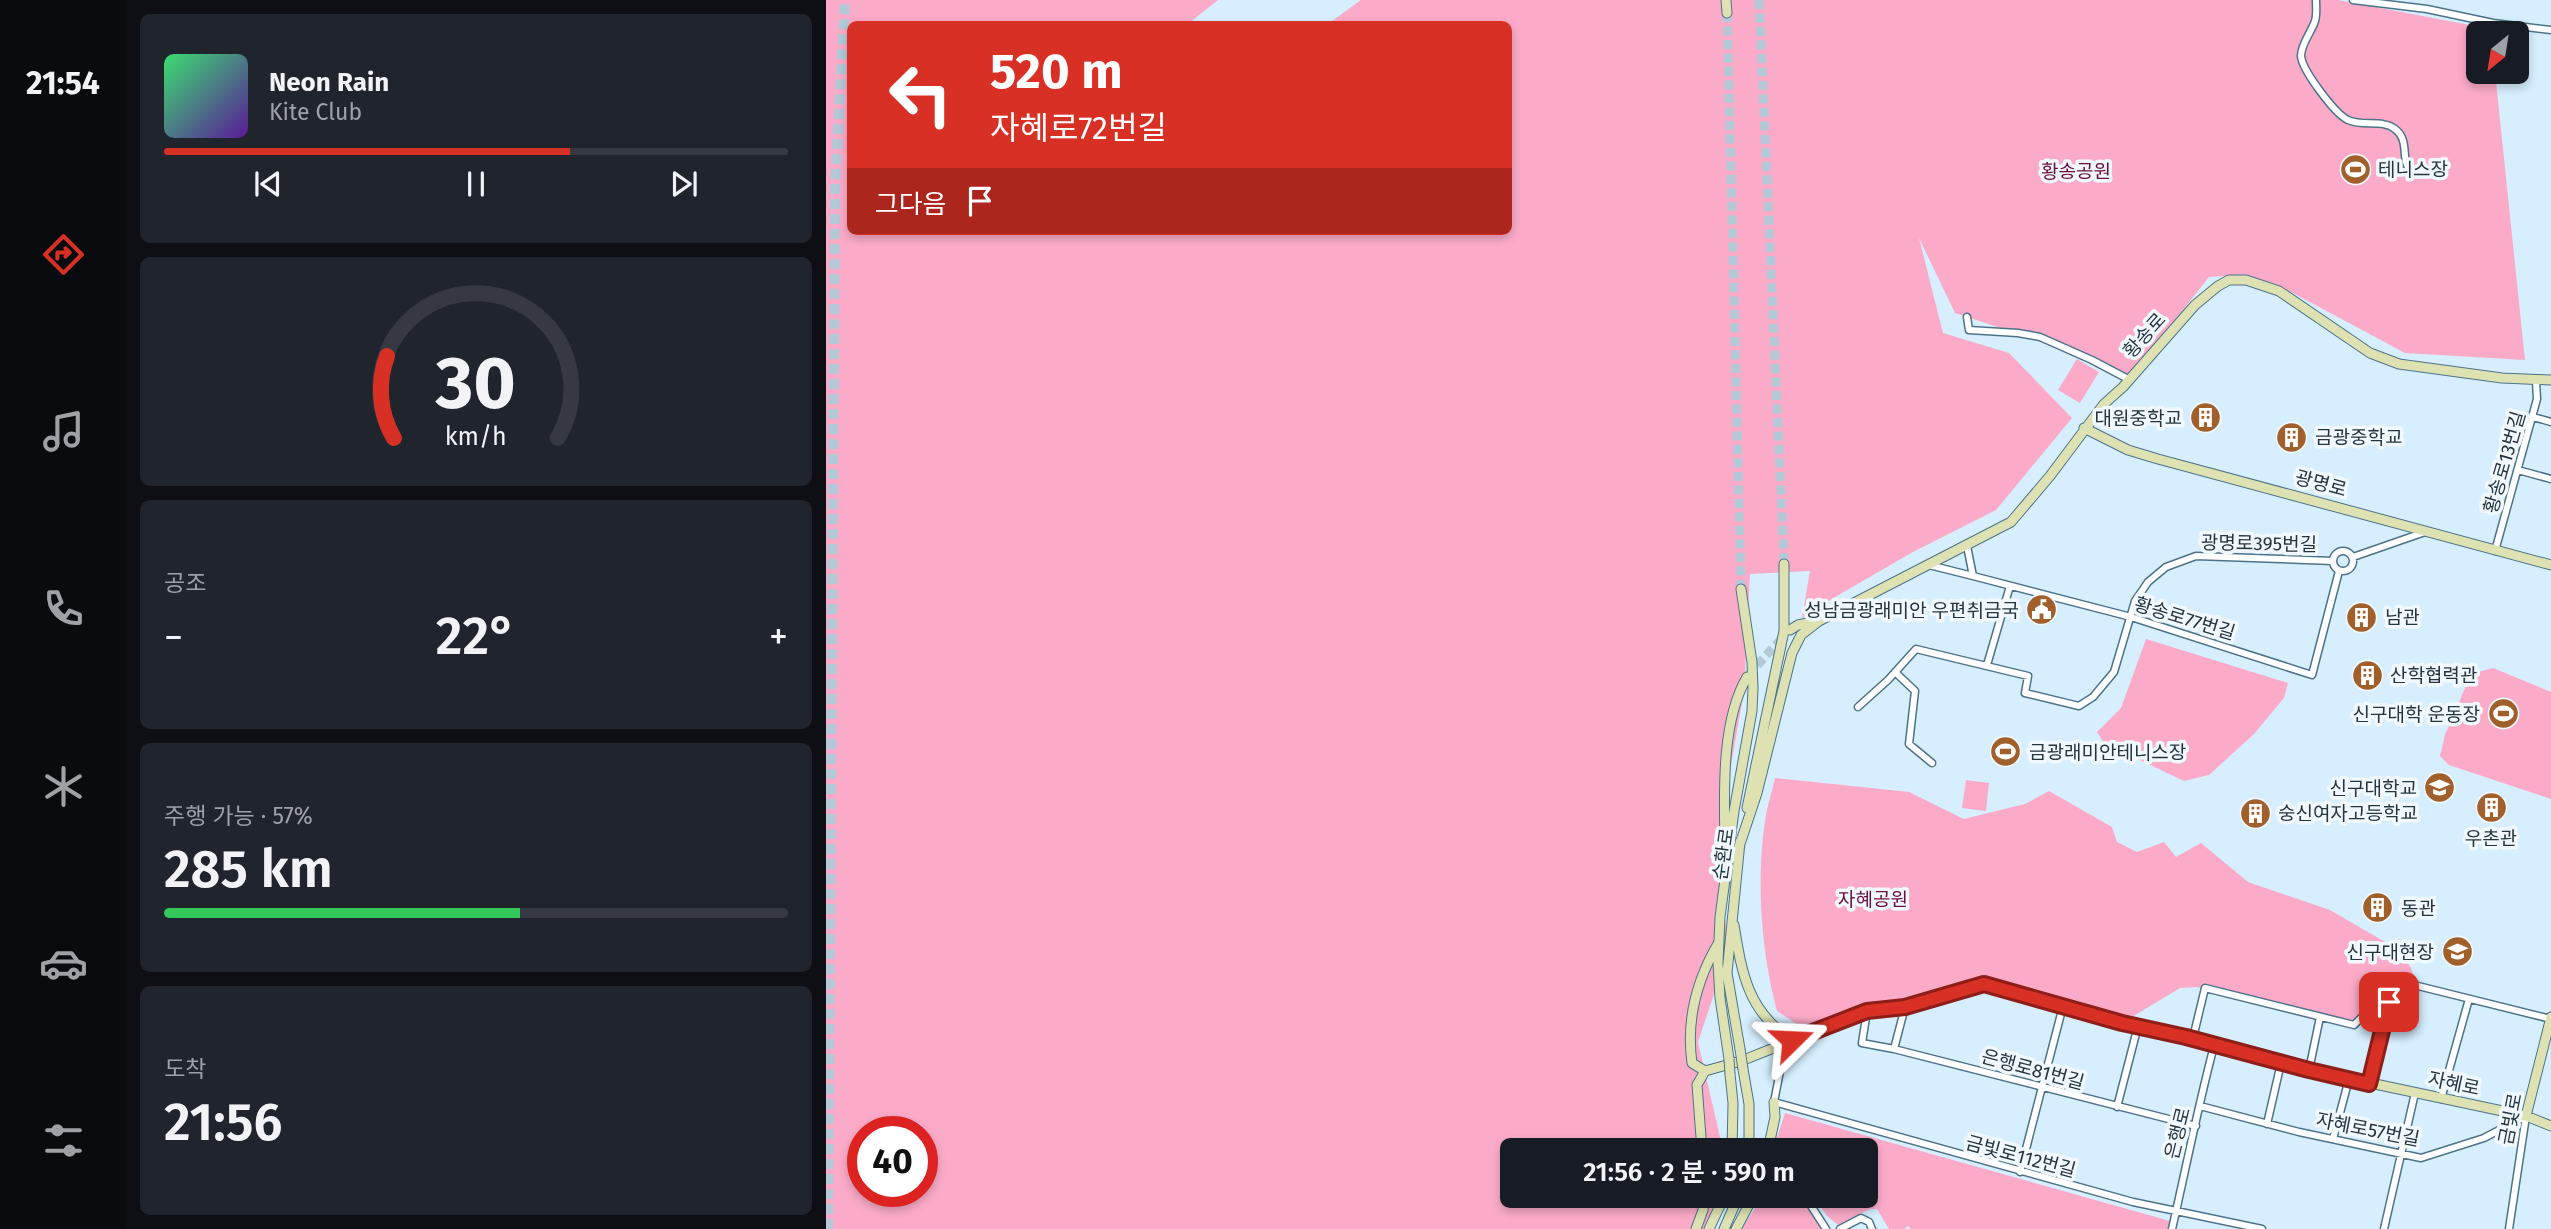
<!DOCTYPE html>
<html lang="ko">
<meta charset="utf-8">
<style>
body{margin:0;font-family:"Fira Sans","Noto Sans KR",sans-serif;background:#20242c;color:#f1f3f6;height:100vh;display:flex;flex-direction:column;font-size:26px;white-space:nowrap}
*{box-sizing:border-box;margin:0}
p{font-size:23px;color:#9ea1a6}
.icon{flex:none;width:38px;height:38px;fill:none;stroke:currentColor;stroke-width:2;stroke-linecap:round;stroke-linejoin:round}
.map{position:relative;flex:1;overflow:hidden}
.details{display:flex;flex-direction:column;gap:14px;padding:14px;background:#0d0f14;width:700px}
.details>*{flex:none}
.banner{position:absolute;left:21px;top:21px;width:665px;height:214px;border-radius:10px;box-shadow:0 4px 10px #0003;background:#d93025;color:#fff;overflow:hidden}
.needle{width:46px;rotate:210deg}
.tools{position:absolute;left:1640px;top:21px;display:grid;gap:14px}
.tools a{display:grid;place-items:center;width:63px;height:63px;border-radius:10px;background:#171b24;box-shadow:0 4px 10px #0003;font-size:35px}
.speed{position:absolute;left:21px;top:1116px;display:flex;gap:14px;font-size:35px;font-weight:700;text-align:center}
.speed>*{display:grid;place-content:center;width:91px;height:91px;border-radius:50%;background:#171b24;box-shadow:0 4px 10px #0003;line-height:1}
.speed .limit{border:10px solid #d22;background:#fff;color:#111}
.pin{position:absolute;display:grid;place-items:center;width:60px;height:60px;color:#fff;margin:-30px;border-radius:14px;box-shadow:0 4px 10px #0006}
.me{position:absolute;width:77px;margin:-38px;rotate:69deg;stroke-linejoin:round;filter:drop-shadow(0 0 5px #0008)}
.turn{display:flex;align-items:center;gap:24px;height:147px;padding:0 28px;font-size:32px}
.turn .icon{width:91px;height:91px;stroke-width:2.5}
.turn b{display:block;font-size:49px;line-height:60px}
.then{display:flex;align-items:center;height:66px;padding:0 28px;background:#0003;gap:14px;font-size:26px}
.big{font-size:52px;font-weight:600;line-height:1.1}
.details .card{flex:1;display:flex;flex-direction:column;justify-content:center;gap:10px;min-width:0;padding:0 24px;border-radius:10px;background:#20242c}
.details .dial{align-items:center;gap:0}
.dial svg{height:182px;overflow:visible;fill:none;stroke:#363941;stroke-width:7;stroke-linecap:round;text-anchor:middle}
.dial text{fill:#f1f3f6;stroke:none}
.song{display:flex;align-items:center;gap:21px}
.cover{width:84px;height:84px;border-radius:10px;background:linear-gradient(135deg,hsl(140 70% 55%),hsl(270 70% 35%))}
.played{height:7px;border-radius:4px;background:linear-gradient(90deg,#d93025 65%,#363941 65%)}
.keys{display:flex;justify-content:space-around;direction:ltr}
.heat{display:flex;justify-content:space-between;align-items:center;font-size:38px;direction:ltr}
.charge{height:10px;border-radius:5px;background:linear-gradient(90deg,#34c759 57%,#363941 0)}
.trip{position:absolute;left:674px;top:1138px;width:378px;height:70px;border-radius:10px;background:#171b24;box-shadow:0 4px 10px #0003;font-weight:600;line-height:70px;text-align:center}
main{display:flex;flex:1;min-height:0}
.tabs{display:flex;flex-direction:column;width:126px;justify-content:space-around;align-items:center;background:#090b0e;color:#9ea1a6}
.tabs .icon{width:49px;height:49px}
.tabs .on{color:#d93025}
.tabs b{font-size:32px;color:#f1f3f6}
.map>svg:first-child{display:block}
.green{fill:#fbabc8;fill-rule:evenodd}
.lines{fill:none;stroke-linecap:round;stroke-linejoin:round}
.secondary-tunnel{stroke:#b3c9d8;stroke-width:9;stroke-dasharray:9 4.5;stroke-linecap:butt}
.highway-tunnel{stroke:#b3c9d8;stroke-width:10;stroke-dasharray:10 5;stroke-linecap:butt}
.street-casing{stroke:#4c738a;stroke-width:9}
.secondary-casing{stroke:#4c738a;stroke-width:11}
.street{stroke:#fff;stroke-width:6}
.secondary{stroke:#dee2b2;stroke-width:9}
.secondary-bridge-casing{stroke:#4c738a;stroke-width:11;stroke-linecap:butt}
.secondary-bridge{stroke:#dee2b2;stroke-width:9}
.route-casing{stroke:#8d1f18;stroke-width:18}
.route{stroke:#d93025;stroke-width:12}
.labels{text-anchor:middle;stroke-width:7;stroke-linejoin:round;paint-order:stroke}
.poi-label{font-size:19px;fill:#253540;stroke:#f1f9fe;text-anchor:start}
.park-label{font-size:19px;fill:#6b0e3d;stroke:#f1f9fe}
.street-label{font-size:19px;fill:#253540;stroke:#f1f9fe}
</style>
<main>
<nav class="tabs">
<b>21:54</b>
<svg class="icon on" aria-label="directions" viewBox="0 0 24 24"><path d="M12 3l9 9-9 9-9-9zM9 14v-3h6M13 9l2 2-2 2"/></svg>
<svg class="icon" aria-label="music" viewBox="0 0 24 24"><path d="M9 18V5l10-2v13"/><circle cx="6" cy="18" r="3"/><circle cx="16" cy="16" r="3"/></svg>
<svg class="icon" aria-label="phone" viewBox="0 0 24 24"><path d="M5 4h4l2 5-3 2q2 4 5 5l2-3 5 2v4C11 20 4 13 5 4z"/></svg>
<svg class="icon" aria-label="climate" viewBox="0 0 24 24"><path d="M12 3v18M4 7l16 10M4 17L20 7"/></svg>
<svg class="icon" aria-label="car" viewBox="0 0 24 24"><path d="M5 17H2v-5l4-1 3-4h7l3 4 3 1v5h-3M9 17h6M6 11h13"/><circle cx="7" cy="17" r="2"/><circle cx="17" cy="17" r="2"/></svg>
<svg class="icon" aria-label="filters" viewBox="0 0 24 24"><path d="M4 7h16M4 17h16"/><circle cx="9" cy="7" r="2"/><circle cx="15" cy="17" r="2"/></svg>
</nav>
<section class="details">
<div class="card">
<div class="song"><i class="cover"></i><div><b>Neon Rain</b><p>Kite Club</p></div></div>
<div class="played"></div>
<div class="keys"><svg class="icon" aria-label="previous" viewBox="0 0 24 24"><path d="M18 5L8 12l10 7zM5 5v14"/></svg><svg class="icon" aria-label="pause" viewBox="0 0 24 24"><path d="M8 5v14M16 5v14"/></svg><svg class="icon" aria-label="next" viewBox="0 0 24 24"><path d="M6 5l10 7-10 7zM19 5v14"/></svg></div>
</div>
<div class="card dial"><svg viewBox="0 0 100 80">
<path d="M14 69A42 42 0 1 1 86 69"/>
<path d="M14 69A42 42 0 0 1 11 33" stroke="#d93025"/>
<text x="50" y="56" font-size="32" font-weight="700">30</text>
<text x="50" y="72" font-size="11">km/h</text>
</svg></div>
<div class="card"><p>공조</p>
<div class="heat"><a>−</a><b class="big">22°</b><a>+</a></div>
</div>
<div class="card"><p>주행 가능 · 57%</p><b class="big">285 km</b><div class="charge"></div></div>
<div class="card"><p>도착</p><b class="big">21:56</b></div>
</section>
<div class="map">
<svg width="1725" height="1229" viewBox="0 0 1725 1229">
<rect width="100%" height="100%" fill="#d6eefe"/>
<path class="green" d="M0,0H392L362,24H24V231H682V24H502L535,0H1512L1665,29V33H1652V72H1669L1699,360L1579,353L1450,284L1415,275L1383,277L1302,379L1220,343L1129,313L1093,238L1117,333L1183,353L1246,418L1170,510L1087,552L1009,597L976,618L984,571L924,574L918,691L890,851L903,949L872,1042L897,1150H686V1195H895L883,1229H0ZM37,1132H96V1192H37Z
M1251,359L1273,372L1254,403L1232,390Z
M1320,639L1462,683L1458,698L1428,734L1383,775L1358,781L1278,743L1271,732L1295,708Z
M1667,668L1725,692V799L1623,765L1614,756L1619,735L1645,674Z
M949,778L1083,792L1138,819L1199,804L1223,791L1286,827L1291,842L1311,852L1338,842L1350,857L1375,843L1422,882L1504,910L1573,950L1585,968L1591,985L1572,980L1528,1025L1371,987L1354,988L1296,1023L1158,983L1041,1011L984,1033L951,1011C935,952 930,881 939,821C941,806 946,792 949,778Z
M1140,780L1163,783L1160,811L1136,808Z
M959,1113L1344,1221L1342,1229H1085L1082,1226L1078,1229H1063L1051,1209H1044L1012,1225L1001,1216L987,1195H1040V1150H947Z
M938,1195H978L999,1229H915Z"/>
<g class="lines">
<path class="secondary-tunnel" d="M933,0L958,564
M901,13L915,589
M922,675L958,636"/>
<path class="highway-tunnel" d="M2,1229L9,185L19,0"/>
<defs>
<path id="street" d="M1490,0C1490,7 1491,15 1489,21C1485,33 1475,44 1475,56C1476,70 1509,114 1522,120C1537,127 1556,119 1569,129C1585,141 1573,161 1586,172
M1527,0L1601,9L1667,23L1725,30
M1141,317L1143,330L1192,333L1214,337L1266,360L1302,379
M1707,417L1725,422
M1692,470L1725,479
M1141,546L1147,576L1305,617L1486,675L1513,571
M1507 561a10 10 0 1 1 20 0a10 10 0 1 1-20 0Z
M1669,551L1711,399L1710,381
M1527,557L1599,532
M1103,565L1147,576
M1161,665L1184,586
M1069,672L1089,691L1083,744L1106,763
M1032,707L1062,680L1090,649L1202,676L1199,693L1253,706L1267,697L1288,672L1309,601L1322,582L1340,567L1370,556L1507,561
M1572,981L1725,1019
M1041,1011L1036,1043L1068,1049L1370,1126
M1367,1038L1379,988L1528,1025L1572,981
M966,1041L955,1066L948,1102L1307,1202L1436,1229
M1068,1049L1079,1007
M1483,1070L1494,1017
M1543,1084L1563,1002L1569,986
M1615,1099L1643,999
M1374,1106L1473,1132L1595,1158L1658,1138L1698,1117
M1291,1107L1312,1026
M1441,1124L1455,1063
M1507,1139L1523,1079
M1194,1172L1237,1006
M978,1195L1000,1229
M1014,1229L1035,1218L1043,1222L1046,1229
M1346,1229C1360,1168 1372,1106 1388,1046
M1558,1229L1589,1093
M1683,1229L1700,1116"/>
<path id="secondary" d="M900,0L901,13
M1258,428L1302,450L1332,459L1725,565
M964,630L972,625L991,621
M921,808L958,631V564
M899,843C898,794 895,721 921,677
M913,847L931,793L966,653L975,635L993,621L1185,522L1224,476L1278,404L1297,387L1369,305L1392,286L1403,280H1420L1453,291L1544,353L1573,364L1676,378L1725,380
M908,925C916,974 922,1012 966,1040
M914,1049L901,973L914,842
M903,1059L894,998L892,963L894,917L908,811L926,711L927,688L926,662L915,589
M917,1069L923,1104V1150
M879,1071L866,1063C860,1020 871,979 893,942
M904,1074L907,1103L906,1150
M1700,1116L1725,1017
M876,1150L871,1085L879,1071L915,1061L1041,1011L1079,1007L1158,983L1296,1023L1367,1038L1483,1070L1700,1116L1725,1126
M942,1150L949,1117L948,1102
M870,1229L877,1210L879,1195
M883,1229L899,1195
M898,1229L913,1195
M910,1229L928,1195"/>
</defs>
<use href="#street" class="street-casing"/>
<use href="#secondary" class="secondary-casing"/>
<use href="#street" class="street"/>
<use href="#secondary" class="secondary"/>
<defs>
<path id="secondary-bridge" d="M914,1049L917,1069
M903,1059L904,1074"/>
</defs>
<use href="#secondary-bridge" class="secondary-bridge-casing"/>
<use href="#secondary-bridge" class="secondary-bridge"/>
</g>
<g class="lines">
<defs>
<path id="route" d="M966,1040L1041,1011L1079,1007L1158,984L1296,1023L1360,1037L1483,1070L1543,1084L1563,1002"/>
</defs>
<use href="#route" class="route-casing"/>
<use href="#route" class="route"/>
</g>
<defs>
<symbol id="stadium-disc" viewBox="-11 -11 22 22"><circle r="9.5" fill="#a15f2b" stroke="#f1f9fe"/><path d="M0-5a6.5 5 0 1 0 0 10a6.5 5 0 1 0 0-10ZM-3.5-1.8h7v3.6h-7Z" fill="#fff"/></symbol>
<symbol id="building-disc" viewBox="-11 -11 22 22"><circle r="9.5" fill="#a15f2b" stroke="#f1f9fe"/><path d="M-4-6H4V6H1V3H-1V6H-4ZM-2.5-4.3h1.7v1.8h-1.7ZM.8-4.3h1.7v1.8H.8ZM-2.5-1h1.7V.8h-1.7ZM.8-1h1.7V.8H.8Z" fill="#fff"/></symbol>
<symbol id="civic-disc" viewBox="-11 -11 22 22"><circle r="9.5" fill="#a15f2b" stroke="#f1f9fe"/><path d="M-.6-6.5H3V-4.5H.6V-3L4-1V1h2V6H-6V1h2V-1L-.6-3ZM-1.2 2.5V6h2.4V2.5Z" fill="#fff"/></symbol>
<symbol id="university-disc" viewBox="-11 -11 22 22"><circle r="9.5" fill="#a15f2b" stroke="#f1f9fe"/><path d="M0-5L7-2L0 1L-7-2ZM-4 1L0 2.5L4 1V4Q0 6-4 4Z" fill="#fff"/></symbol>
<symbol id="school-disc" viewBox="-11 -11 22 22"><circle r="9.5" fill="#a15f2b" stroke="#f1f9fe"/><path d="M0-5L7-2L0 1L-7-2ZM-4 1L0 2.5L4 1V4Q0 6-4 4Z" fill="#fff"/></symbol>
</defs>
<g fill-rule="evenodd">
<use href="#stadium-disc" x="1512" y="152" width="35" height="35"/>
<use href="#building-disc" x="1362" y="400" width="35" height="35"/>
<use href="#building-disc" x="1448" y="420" width="35" height="35"/>
<use href="#civic-disc" x="1198" y="592" width="35" height="35"/>
<use href="#building-disc" x="1518" y="600" width="35" height="35"/>
<use href="#building-disc" x="1524" y="658" width="35" height="35"/>
<use href="#stadium-disc" x="1660" y="696" width="35" height="35"/>
<use href="#stadium-disc" x="1162" y="734" width="35" height="35"/>
<use href="#university-disc" x="1596" y="770" width="35" height="35"/>
<use href="#building-disc" x="1648" y="790" width="35" height="35"/>
<use href="#building-disc" x="1412" y="796" width="35" height="35"/>
<use href="#building-disc" x="1534" y="890" width="35" height="35"/>
<use href="#school-disc" x="1614" y="934" width="35" height="35"/>
</g>
<g class="labels">
<g class="poi-label">
<text x="1552" y="176">테니스장</text>
<text x="1356" y="425" text-anchor="end">대원중학교</text>
<text x="1489" y="444">금광중학교</text>
<text x="1193" y="617" text-anchor="end">성남금광래미안 우편취금국</text>
<text x="1559" y="624">남관</text>
<text x="1564" y="682">산학협력관</text>
<text x="1654" y="721" text-anchor="end">신구대학 운동장</text>
<text x="1203" y="759">금광래미안테니스장</text>
<text x="1591" y="795" text-anchor="end">신구대학교</text>
<text x="1452" y="820">숭신여자고등학교</text>
<text x="1665" y="845" text-anchor="middle">우촌관</text>
<text x="1575" y="915">동관</text>
<text x="1608" y="959" text-anchor="end">신구대현장</text>
</g>
<g class="park-label">
<text x="1250" y="178">황송공원</text>
<text x="1047" y="906">자혜공원</text>
</g>
<g class="street-label">
<text transform="translate(1318 335) rotate(-48)" y="7">황송로</text>
<text transform="translate(1678 462) rotate(-74)" y="7">황송로13번길</text>
<text transform="translate(1495 483) rotate(15)" y="7">광명로</text>
<text transform="translate(1433 543) rotate(1)" y="7">광명로395번길</text>
<text transform="translate(1359 618) rotate(17)" y="7">황송로77번길</text>
<text transform="translate(897 854) rotate(-82)" y="7">순환로</text>
<text transform="translate(1207 1069) rotate(15)" y="7">은행로81번길</text>
<text transform="translate(1628 1083) rotate(12)" y="7">자혜로</text>
<text transform="translate(1684 1119) rotate(-79)" y="7">금빛로</text>
<text transform="translate(1542 1129) rotate(11)" y="7">자혜로57번길</text>
<text transform="translate(1351 1133) rotate(-76)" y="7">은행로</text>
<text transform="translate(1195 1156) rotate(15)" y="7">금빛로112번길</text>
</g>
</g>
</svg>
<div class="tools">
<a><svg class="needle" viewBox="-14 -14 28 28"><path d="M0-13l5 13h-10z" fill="#e53935"/><path d="M0 13l5-13h-10z" fill="#9ea1a6"/></svg></a>
</div>
<div class="speed"><div class="limit">40</div></div>
<div class="pin" style="left:1563px;top:1002px;background:#d93025"><svg class="icon" aria-label="arrive" viewBox="0 0 24 24"><path d="M6 21V4h12l-3 4 3 4H6"/></svg></div>
<svg class="me" style="left:966px;top:1040px" viewBox="-20 -20 40 40"><path d="M0-17L14 15 0 8-14 15z" fill="#d93025" stroke="#fff" stroke-width="4"/></svg>
<div class="trip">21:56 · 2 분 · 590 m</div>
<div class="banner">
<div class="turn"><svg class="icon" aria-label="left" viewBox="0 0 24 24"><path d="M17 20v-9H6M10 6l-5 5 5 5"/></svg><div><b>520 m</b>자혜로72번길</div></div>
<div class="then">그다음<svg class="icon" aria-label="arrive" viewBox="0 0 24 24"><path d="M6 21V4h12l-3 4 3 4H6"/></svg></div>
</div>
</div>
</main>
